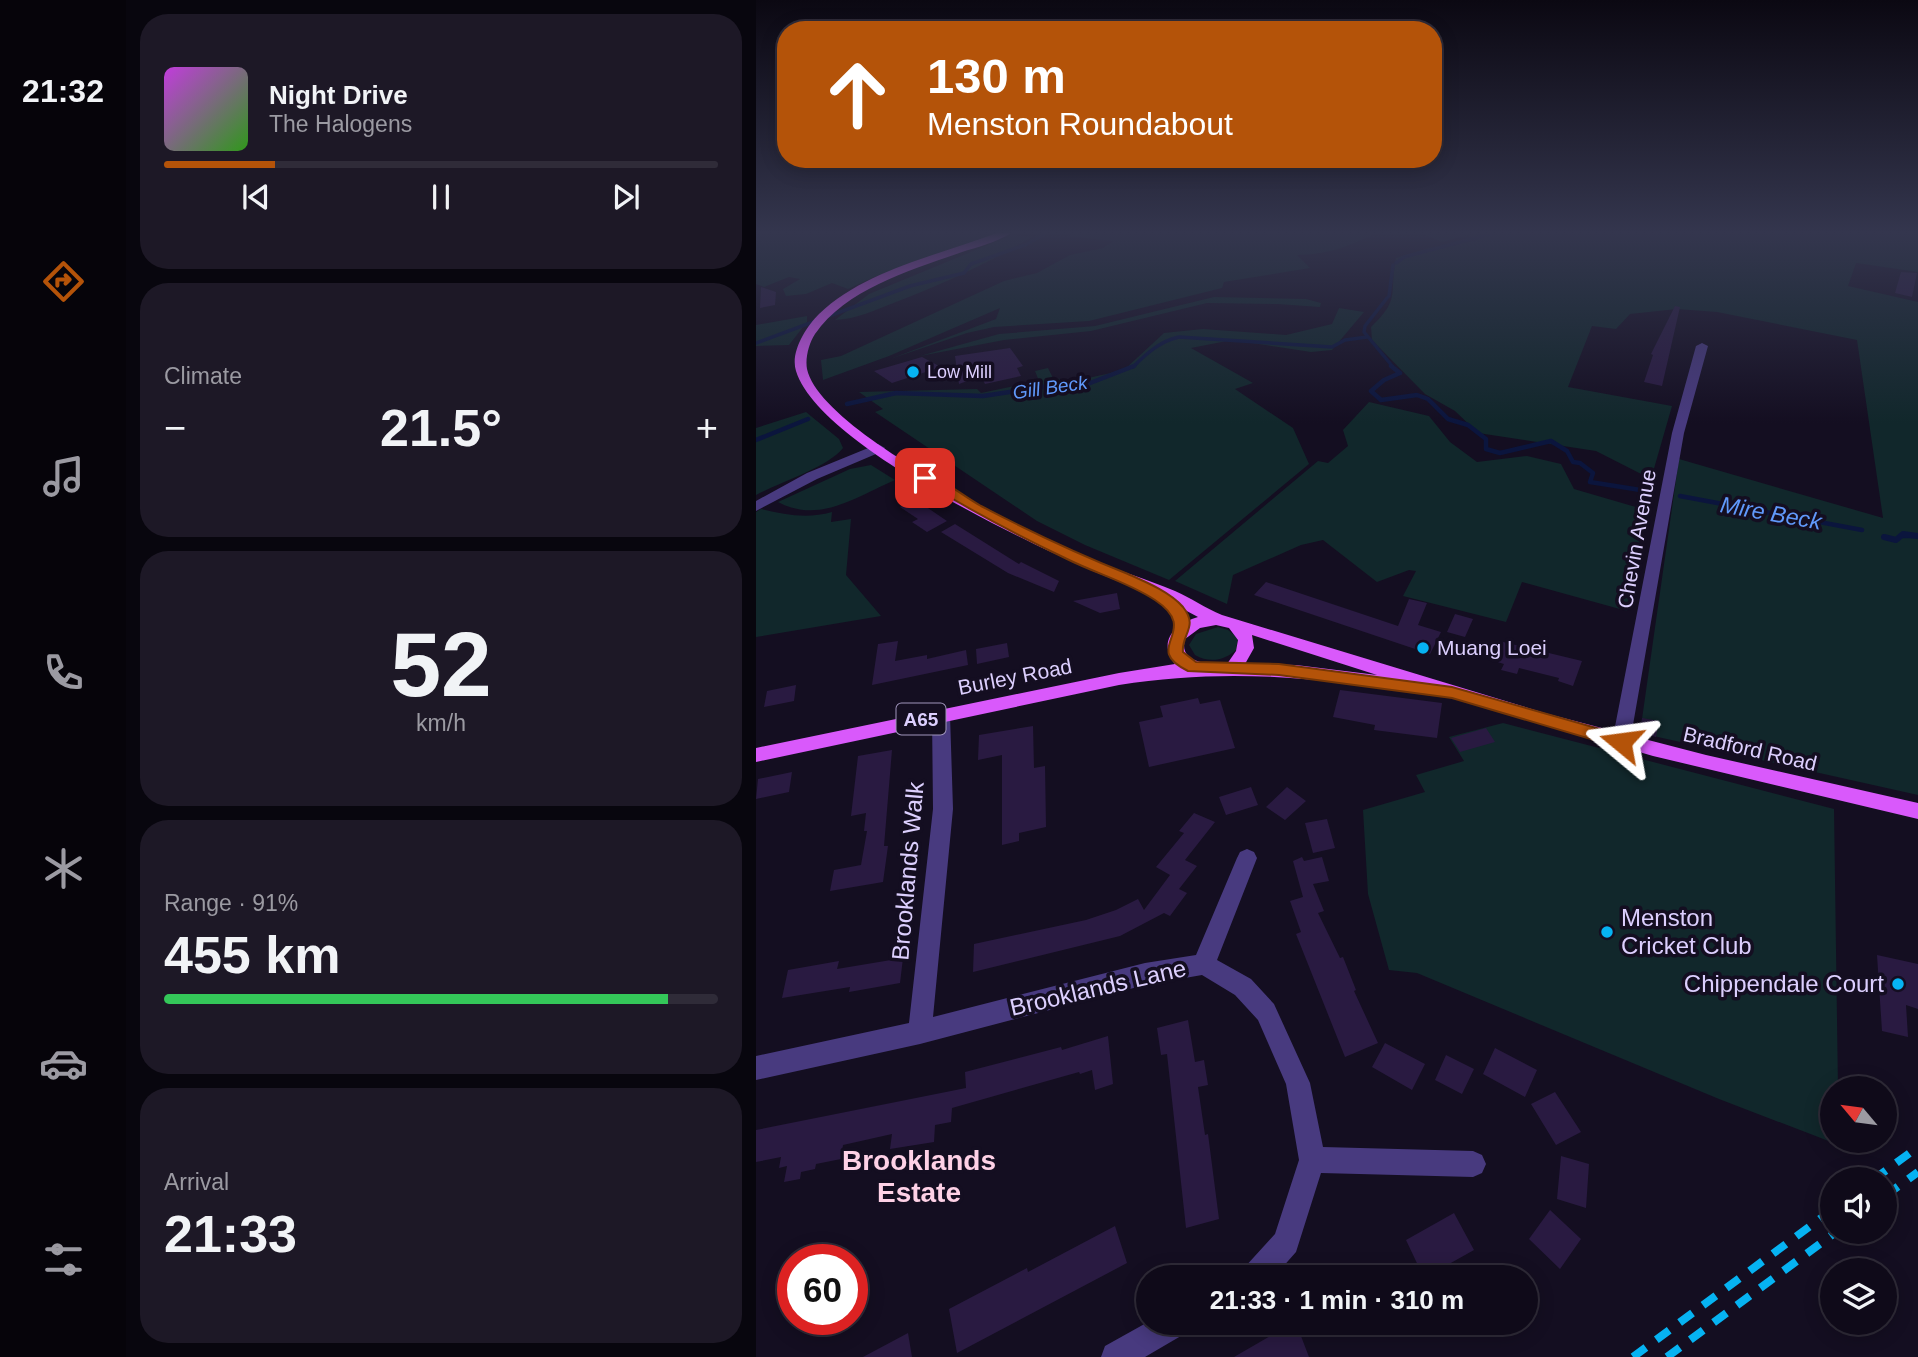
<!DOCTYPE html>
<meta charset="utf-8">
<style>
body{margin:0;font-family:Helvetica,sans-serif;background:#1d1826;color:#f1f3f6;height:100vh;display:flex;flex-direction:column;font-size:26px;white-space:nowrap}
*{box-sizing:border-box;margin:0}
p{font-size:23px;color:#9b9aa2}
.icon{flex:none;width:38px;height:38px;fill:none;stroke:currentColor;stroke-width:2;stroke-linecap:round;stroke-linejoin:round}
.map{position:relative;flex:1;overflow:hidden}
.drawer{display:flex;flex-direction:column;gap:14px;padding:14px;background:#08060e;width:630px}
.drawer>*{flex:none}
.banner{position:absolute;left:21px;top:21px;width:665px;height:147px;border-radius:28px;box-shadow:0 4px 18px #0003,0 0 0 2px #2f2b38;background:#b45309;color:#fff;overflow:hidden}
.needle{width:46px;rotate:299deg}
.tools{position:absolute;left:1064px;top:1076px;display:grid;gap:14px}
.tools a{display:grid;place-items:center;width:77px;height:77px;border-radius:50%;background:#0f0a19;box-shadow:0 4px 18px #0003,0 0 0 2px #2f2b38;font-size:35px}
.speed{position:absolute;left:21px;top:1244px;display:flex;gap:14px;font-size:35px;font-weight:700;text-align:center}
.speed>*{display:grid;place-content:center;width:91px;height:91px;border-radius:50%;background:#0f0a19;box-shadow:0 4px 18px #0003,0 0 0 2px #2f2b38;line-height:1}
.speed .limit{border:10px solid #d22;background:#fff;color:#111}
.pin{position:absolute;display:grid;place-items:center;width:60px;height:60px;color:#fff;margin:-30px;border-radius:14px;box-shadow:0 4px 10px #0006}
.me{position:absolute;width:77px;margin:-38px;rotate:286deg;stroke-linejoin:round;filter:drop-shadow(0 0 5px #0008)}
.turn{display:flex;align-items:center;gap:24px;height:147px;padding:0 35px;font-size:32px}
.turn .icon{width:91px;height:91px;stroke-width:2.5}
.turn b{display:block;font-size:49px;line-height:60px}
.big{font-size:52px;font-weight:700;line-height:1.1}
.drawer .card{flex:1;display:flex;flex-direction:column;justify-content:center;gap:10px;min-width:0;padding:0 24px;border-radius:28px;background:#1d1826}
.drawer .dial{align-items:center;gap:0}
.dial b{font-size:91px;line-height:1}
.song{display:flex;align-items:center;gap:21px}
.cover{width:84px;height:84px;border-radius:10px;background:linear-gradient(135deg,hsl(290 70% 55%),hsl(110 70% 35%))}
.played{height:7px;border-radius:4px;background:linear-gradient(90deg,#b45309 20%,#2f2b38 20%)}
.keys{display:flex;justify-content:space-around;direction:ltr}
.heat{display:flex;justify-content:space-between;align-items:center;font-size:38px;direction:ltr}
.charge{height:10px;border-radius:5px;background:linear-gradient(90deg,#34c759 91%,#2f2b38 0)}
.trip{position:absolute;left:380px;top:1265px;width:402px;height:70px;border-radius:35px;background:#0f0a19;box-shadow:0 4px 18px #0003,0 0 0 2px #2f2b38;font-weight:700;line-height:70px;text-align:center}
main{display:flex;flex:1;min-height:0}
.tab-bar{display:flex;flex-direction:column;width:126px;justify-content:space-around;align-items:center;background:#06040a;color:#9b9aa2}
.tab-bar .icon{width:49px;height:49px}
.tab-bar .selected{color:#b45309}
.tab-bar b{font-size:32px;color:#f1f3f6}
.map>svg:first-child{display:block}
.green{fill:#11272b}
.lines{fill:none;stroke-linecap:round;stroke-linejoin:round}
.stream-far2{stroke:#0b153d;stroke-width:3.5}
.stream-far1{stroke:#0b153d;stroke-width:4.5}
.stream{stroke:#0b153d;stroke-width:6}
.building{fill:#291a41}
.minor{fill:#483a7f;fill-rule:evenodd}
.primary{fill:#d959fb;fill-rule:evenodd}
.rail{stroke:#06b3f2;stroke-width:8;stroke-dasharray:16 13;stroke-linecap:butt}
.route{fill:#b45309;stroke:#753606;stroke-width:2}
.poi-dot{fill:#06b3f2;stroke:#140e21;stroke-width:2.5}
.labels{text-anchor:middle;stroke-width:7;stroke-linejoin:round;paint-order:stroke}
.far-poi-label{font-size:18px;fill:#dccffe;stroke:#140e21;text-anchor:start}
.far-water-label{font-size:19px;font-style:italic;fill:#6099fb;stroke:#140e21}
.shield{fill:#140e21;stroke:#a095bc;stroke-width:2}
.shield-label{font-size:19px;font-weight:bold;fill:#dccffe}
.street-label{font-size:21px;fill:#dccffe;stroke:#140e21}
.poi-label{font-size:21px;fill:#dccffe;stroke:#140e21;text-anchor:start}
.water-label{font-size:23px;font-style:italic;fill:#6099fb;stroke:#140e21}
.near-street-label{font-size:24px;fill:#dccffe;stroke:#140e21}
.near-poi-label{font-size:24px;fill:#dccffe;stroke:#140e21;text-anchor:start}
.near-neighbourhood-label{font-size:28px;font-weight:bold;fill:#fed1e6;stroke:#140e21}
</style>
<main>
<nav class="tab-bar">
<b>21:32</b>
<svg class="icon selected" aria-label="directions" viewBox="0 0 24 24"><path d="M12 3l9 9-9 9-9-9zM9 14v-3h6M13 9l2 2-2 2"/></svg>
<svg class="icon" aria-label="music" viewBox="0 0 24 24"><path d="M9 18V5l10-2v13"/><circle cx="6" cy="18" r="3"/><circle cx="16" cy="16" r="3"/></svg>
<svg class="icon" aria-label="phone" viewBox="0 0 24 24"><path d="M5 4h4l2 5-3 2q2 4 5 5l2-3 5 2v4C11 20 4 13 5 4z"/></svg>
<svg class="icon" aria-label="climate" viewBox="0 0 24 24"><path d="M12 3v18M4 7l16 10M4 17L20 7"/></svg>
<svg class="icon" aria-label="car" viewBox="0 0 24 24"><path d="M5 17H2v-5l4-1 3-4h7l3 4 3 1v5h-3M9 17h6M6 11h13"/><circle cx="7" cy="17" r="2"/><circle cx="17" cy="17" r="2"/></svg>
<svg class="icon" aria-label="filters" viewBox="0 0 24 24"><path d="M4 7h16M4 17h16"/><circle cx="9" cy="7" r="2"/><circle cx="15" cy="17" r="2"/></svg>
</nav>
<section class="drawer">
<div class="card">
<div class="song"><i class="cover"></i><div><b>Night Drive</b><p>The Halogens</p></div></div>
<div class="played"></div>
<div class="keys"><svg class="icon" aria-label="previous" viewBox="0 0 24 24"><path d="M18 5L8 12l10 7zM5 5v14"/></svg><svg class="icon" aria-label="pause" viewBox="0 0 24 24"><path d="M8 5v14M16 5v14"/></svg><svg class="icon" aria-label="next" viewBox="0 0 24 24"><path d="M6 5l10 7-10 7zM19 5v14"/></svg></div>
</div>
<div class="card"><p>Climate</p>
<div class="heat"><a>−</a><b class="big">21.5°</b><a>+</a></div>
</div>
<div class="card dial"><b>52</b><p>km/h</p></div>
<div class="card"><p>Range · 91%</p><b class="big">455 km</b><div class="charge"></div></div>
<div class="card"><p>Arrival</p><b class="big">21:33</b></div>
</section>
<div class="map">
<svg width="1162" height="1357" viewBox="0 0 1162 1357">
<rect width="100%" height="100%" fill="#140e21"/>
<path class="green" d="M0,233H244L118,277L92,289L76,283L50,294L30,296L27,289L44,279L33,277L8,287L0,284Z
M325,233H619C591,248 572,254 541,255L554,268L468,282L466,288L333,321L238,327L211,333L134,359L240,319L244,308L133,356L67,380L65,360L85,356L248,281L281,273L314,255L347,248L357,241L312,236Z
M665,233H1162V272L1100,263L1092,286L1162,302V795L884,733L923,459L1127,518L1101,340L961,312L921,309L874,314L860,329L836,326L812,387L916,406L895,479L840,451L722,433L699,411L669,394L616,340L615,327C645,299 633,294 640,258L673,248H687L721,240L712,235L686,242Z
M256,235L276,237C233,263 187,284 140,302C119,310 101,319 79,320L113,294Z
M458,297L550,299L565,303L564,307L521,304L451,303L335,331L248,340L164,356L243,334L339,326Z
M583,308L608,312L576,350L555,352L476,340L435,348L497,383L479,389L537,428L553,464L413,580L329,545L281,521L119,412L127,409L103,392L221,389L225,393L283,381L279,371L292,368L297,378L319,381L368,370L408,333L447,329L530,335L576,324Z
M51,316V322L33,345L0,346V325Z
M613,402L673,416L694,442L721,462L771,456L805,464L818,489L890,510L871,611L766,582L750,622L647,596L660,571L653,570L621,582L567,540L545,545L477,575L471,604L419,581L562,461L572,463L592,446L587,430Z
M50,412L83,439L87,448C71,468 24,482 0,495V428Z
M115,465L139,480C100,497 63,524 22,502L94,469Z
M5,509C29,515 52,519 76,512L75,522L95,519L90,575L125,616L0,637V512Z
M462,627L472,630L482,638L480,650C468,661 453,663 439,655L433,645L440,634Z
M747,723L1078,809L1082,1088H1076V1141H1083V1145L963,1099L661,973L633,970L612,894L607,810L669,792L660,775L708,761L693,737Z"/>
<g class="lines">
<path class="stream-far2" d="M640,263L648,257L738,233
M633,296L637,265
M631,298L609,326L608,332L637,367
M0,343L154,286L208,273L215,264L269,245L290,233
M377,367C390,354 404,341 423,337L576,347L589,340L611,337"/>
<path class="stream-far1" d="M635,366L644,373L628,380L615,391L625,400L661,395L672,399L692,419L712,425L730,439V449L744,453L795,441L811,451L817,462L824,463L837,473L834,482L897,492
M91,404L140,393L227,396L306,384L329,385L378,366
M0,440L52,419
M924,496L1106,530
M1145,536H1160"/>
<path class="stream" d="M1128,537L1140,540L1147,534L1162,536"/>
</g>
<path class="building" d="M1145,272L1161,273L1156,297L1139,293Z
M5,287L20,292L19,305L4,308Z
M919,306L924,307L906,386L888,382L897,355L895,354Z
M254,348L267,366L261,368L265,376L229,384L225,376L203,384L199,356Z
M166,357L185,367L136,383L118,371Z
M159,499L166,504L191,521L171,532L156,522L162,519L144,507Z
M199,524L263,564L265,562L303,581L298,592L252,573L185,532Z
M510,582L642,626L653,599L671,603L662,625L685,632L674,654L498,595Z
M361,593L364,609L344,613L317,601Z
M699,614L717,619L709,637L691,632Z
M142,641L139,661L171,655V659L210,650L212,665L116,685L122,644Z
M743,641L826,661L817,686L802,681L803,678L763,668L761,674L745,670L748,664L735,660Z
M251,643L253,657L221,664L220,649Z
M40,685L38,701L8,707L11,691Z
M584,690L686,703L681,738L618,730L619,725L577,717Z
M442,698L444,704L464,700L479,748L393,767L383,722L407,717L404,706Z
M886,718L903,721L900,737L884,733Z
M277,726L278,768L289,766L290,827L263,833V841L246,845V755L222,760L223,735Z
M730,728L739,742L704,752L695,738Z
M136,750L128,846H132L127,882L74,891L78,870L105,865L111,831H108L110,813L95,816L102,756Z
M36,772L33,792L0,799L2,779Z
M495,787L502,805L470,815L463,797Z
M531,787L550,801L529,820L510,807Z
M438,813L459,822L429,860L441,866L423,889L431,893L414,916L408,913L364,936L217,972L218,944L330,920L360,910L382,899L388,910L414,875L400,867L428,833L423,831Z
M571,819L579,848L557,853L549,823Z
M546,857L548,861L566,857L573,881L557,884L568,911L562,913L584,958L587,957L600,990L598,991L622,1043L589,1057L540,934L545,932L534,901L547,897L537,861Z
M1121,955L1162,964V1009L1150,1005L1152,1037L1126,1031Z
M147,958L144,983L93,992L94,987L26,998L32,970L83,961L81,969Z
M432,1020L439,1062L448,1060L452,1085L442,1087L449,1135L452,1134L463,1219L430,1228L411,1054L405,1055L401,1028Z
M352,1036L357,1084L339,1090L336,1070L324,1074L323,1072L196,1108L195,1122L179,1125L178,1142L134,1149L136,1134L87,1145L85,1159L60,1164L59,1169L45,1172L44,1179L28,1182L31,1166L23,1168L25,1157L0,1162V1130L210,1088L209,1072L305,1047L306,1050Z
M629,1043L669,1064L656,1090L616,1067Z
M739,1048L781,1070L769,1097L727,1074Z
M690,1055L718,1069L706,1094L679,1080Z
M799,1092L825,1132L800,1145L775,1104Z
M805,1156L833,1164L830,1208L801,1199Z
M794,1210L825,1239L804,1269L773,1239Z
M698,1213L718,1250L668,1278L650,1240Z
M359,1226L371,1263L201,1353L193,1309L271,1268L272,1272Z
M537,1323H540L553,1357H478Z
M152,1333L156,1357H107Z"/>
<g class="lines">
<path class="minor" d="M946,343L952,346L928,433L874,742L872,747H858L856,742L916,433L940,346Z
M122,444L129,448L127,451L61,479L0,511V501L51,473Z
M185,708L191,710L194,715L197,809L177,1017L389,963L440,955L481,858L484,852L491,849L498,852L501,858L461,960L495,979L518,1004L554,1083L567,1147L717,1151L726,1155L730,1164L726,1173L717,1177L565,1173L540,1252L517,1278H484L488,1268L519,1234L543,1160L530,1084L502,1020L479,995L446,975L389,985L164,1044L0,1080V1056L153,1023L177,809L176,715L179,710Z
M392,1322L435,1323L430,1333L389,1357H345L349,1346Z"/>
<path class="primary" d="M241,233H255C241,242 222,247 206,252C156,270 91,288 59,334C53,343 49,358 51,369C65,433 274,532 334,559C362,571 391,579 419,591C435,598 449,608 466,615L792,714L950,755L1162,803V819L897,756L659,687L651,692C552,676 463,669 363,685L0,762V748L363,673L419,664C401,641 419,624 442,617C405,596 365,584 326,566C258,536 62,442 40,371C34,352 50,327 63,314C109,270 183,255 241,233ZM460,625L473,628L482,640L480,651L471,664C454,664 422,664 429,639L444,628ZM496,635L621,675L540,665L489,664L498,648Z"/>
<path class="rail" d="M1117,1180L1162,1147
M1129,1196L1162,1172
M877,1357L1076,1210
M911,1357L1080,1232"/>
</g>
<linearGradient id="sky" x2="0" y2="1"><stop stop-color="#0b0812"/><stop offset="0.55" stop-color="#34364e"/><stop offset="1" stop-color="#34364e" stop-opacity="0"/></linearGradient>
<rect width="1162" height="423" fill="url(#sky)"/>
<path class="route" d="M169,474C189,480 207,496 225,506C273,531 322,554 372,574C390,582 414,592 427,607C443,627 425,634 427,652L440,662L523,664L696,687L865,735L871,737L874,742L871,746L865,748L696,698L523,675L432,671C383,647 447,632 399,600C372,582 341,574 311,559C261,535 212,509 165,480V475Z"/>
<g class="poi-dot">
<circle cx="157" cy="372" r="7"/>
<circle cx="667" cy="648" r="7"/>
<circle cx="851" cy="932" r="7"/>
<circle cx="1142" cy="984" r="7"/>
</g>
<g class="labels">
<g class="far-poi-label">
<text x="171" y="378">Low Mill</text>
</g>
<g class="far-water-label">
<text transform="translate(294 387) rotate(-8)" y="7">Gill Beck</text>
</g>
<rect class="shield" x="140.5" y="703.5" width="49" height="31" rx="5"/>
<g class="shield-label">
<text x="165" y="726">A65</text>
</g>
<g class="street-label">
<text transform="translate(881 539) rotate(-80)" y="7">Chevin Avenue</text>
<text transform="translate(259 677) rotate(-11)" y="7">Burley Road</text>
<text transform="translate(994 749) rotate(13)" y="7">Bradford Road</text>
</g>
<g class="poi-label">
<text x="681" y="655">Muang Loei</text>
</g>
<g class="water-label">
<text transform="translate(1015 513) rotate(10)" y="8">Mire Beck</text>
</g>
<g class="near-street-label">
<text transform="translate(152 871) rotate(-85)" y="8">Brooklands Walk</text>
<text transform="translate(342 988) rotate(-13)" y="8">Brooklands Lane</text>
</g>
<g class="near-poi-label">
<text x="865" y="926">Menston<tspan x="865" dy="28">Cricket Club</tspan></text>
<text x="1128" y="992" text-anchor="end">Chippendale Court</text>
</g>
<g class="near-neighbourhood-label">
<text x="163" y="1170">Brooklands<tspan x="163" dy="32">Estate</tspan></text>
</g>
</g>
</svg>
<div class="tools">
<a><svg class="needle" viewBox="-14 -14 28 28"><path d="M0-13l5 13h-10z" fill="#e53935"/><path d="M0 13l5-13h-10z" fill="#9b9aa2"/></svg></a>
<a><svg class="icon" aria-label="sound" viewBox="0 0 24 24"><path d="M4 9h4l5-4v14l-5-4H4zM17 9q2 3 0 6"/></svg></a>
<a><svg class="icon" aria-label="layers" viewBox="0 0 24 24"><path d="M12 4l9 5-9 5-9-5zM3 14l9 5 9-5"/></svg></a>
</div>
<div class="speed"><div class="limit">60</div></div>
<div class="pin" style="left:169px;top:478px;background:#d93025"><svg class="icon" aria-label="arrive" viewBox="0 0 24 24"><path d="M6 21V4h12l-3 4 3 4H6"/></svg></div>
<svg class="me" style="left:865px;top:742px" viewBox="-20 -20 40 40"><path d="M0-17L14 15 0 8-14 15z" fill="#b45309" stroke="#fff" stroke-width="4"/></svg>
<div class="trip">21:33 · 1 min · 310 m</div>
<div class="banner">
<div class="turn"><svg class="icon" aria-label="ahead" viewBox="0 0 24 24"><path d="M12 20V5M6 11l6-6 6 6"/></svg><div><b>130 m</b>Menston Roundabout</div></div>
</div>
</div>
</main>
